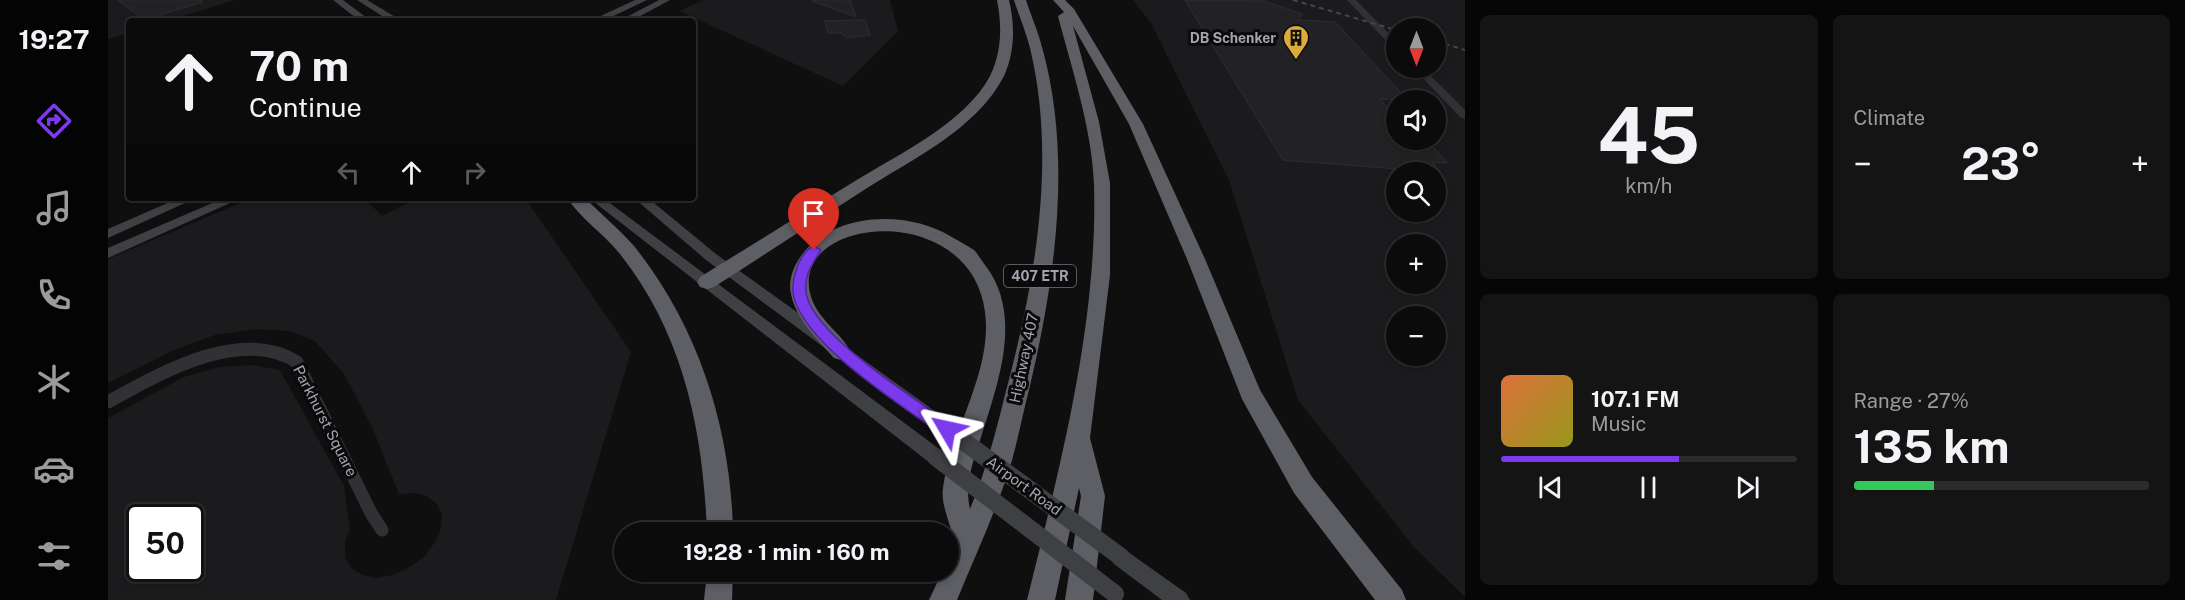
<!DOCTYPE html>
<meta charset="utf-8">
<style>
body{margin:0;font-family:"Public Sans",sans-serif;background:#141415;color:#f1f3f6;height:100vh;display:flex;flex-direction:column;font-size:22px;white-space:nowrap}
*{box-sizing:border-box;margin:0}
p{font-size:20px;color:#9a9b9d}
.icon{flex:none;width:33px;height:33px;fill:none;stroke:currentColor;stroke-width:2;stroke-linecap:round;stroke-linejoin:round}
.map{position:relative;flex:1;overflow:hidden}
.drawer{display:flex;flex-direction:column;gap:15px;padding:15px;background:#060607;width:720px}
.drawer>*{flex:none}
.top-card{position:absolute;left:18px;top:18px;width:570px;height:183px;border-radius:6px;box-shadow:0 3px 9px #0003,0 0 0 2px #2b2b2d;background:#0b0b0c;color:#f1f3f6;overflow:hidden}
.needle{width:39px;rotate:180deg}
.buttons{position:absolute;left:1278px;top:18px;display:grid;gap:12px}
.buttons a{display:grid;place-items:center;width:60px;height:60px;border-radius:50%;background:#0b0b0c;box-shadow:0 3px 9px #0003,0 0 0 2px #2b2b2d;font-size:30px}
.speed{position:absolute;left:18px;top:504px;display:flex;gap:12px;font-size:30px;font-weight:700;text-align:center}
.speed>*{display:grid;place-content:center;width:78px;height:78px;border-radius:50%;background:#0b0b0c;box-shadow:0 3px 9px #0003,0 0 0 2px #2b2b2d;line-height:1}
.speed .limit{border:3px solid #111;border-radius:9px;background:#fff;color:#111}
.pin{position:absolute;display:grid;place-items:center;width:51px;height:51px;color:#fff;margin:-62px -26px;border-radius:50% 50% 50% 0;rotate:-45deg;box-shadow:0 0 6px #0007}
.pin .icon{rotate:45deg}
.me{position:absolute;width:66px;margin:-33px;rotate:306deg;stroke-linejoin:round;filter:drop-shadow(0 0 4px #0008)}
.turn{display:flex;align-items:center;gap:21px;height:126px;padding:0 24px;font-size:27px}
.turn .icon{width:78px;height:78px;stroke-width:2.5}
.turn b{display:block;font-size:42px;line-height:51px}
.lanes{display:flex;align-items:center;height:57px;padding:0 24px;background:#0003;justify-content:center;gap:30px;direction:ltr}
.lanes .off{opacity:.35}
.big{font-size:45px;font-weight:700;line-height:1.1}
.drawer .card{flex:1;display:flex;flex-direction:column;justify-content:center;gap:9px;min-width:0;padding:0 21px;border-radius:9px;background:#141415}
.drawer .dial{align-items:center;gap:0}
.dial b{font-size:78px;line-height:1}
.song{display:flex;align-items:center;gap:18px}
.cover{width:72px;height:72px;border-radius:9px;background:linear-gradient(135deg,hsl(20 70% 55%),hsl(60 70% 35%))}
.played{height:6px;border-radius:3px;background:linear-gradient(90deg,#7c3aed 60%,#2b2b2d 60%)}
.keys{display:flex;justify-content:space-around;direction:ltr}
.heat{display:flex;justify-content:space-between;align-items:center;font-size:33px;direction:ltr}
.charge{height:9px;border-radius:4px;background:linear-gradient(90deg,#34c759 27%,#2b2b2d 0)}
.drawer .tiles{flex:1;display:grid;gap:15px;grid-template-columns:repeat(2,1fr)}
.trip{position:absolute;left:506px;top:522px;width:345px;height:60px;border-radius:30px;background:#0b0b0c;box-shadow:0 3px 9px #0003,0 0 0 2px #2b2b2d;font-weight:700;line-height:60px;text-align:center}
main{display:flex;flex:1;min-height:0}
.tabs{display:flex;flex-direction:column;width:108px;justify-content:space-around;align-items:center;background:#040405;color:#9a9b9d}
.tabs .icon{width:42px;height:42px}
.tabs .selected{color:#7c3aed}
.tabs b{font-size:27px;color:#f1f3f6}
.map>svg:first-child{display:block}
.built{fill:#1b1b1d;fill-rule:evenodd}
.building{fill:#222224;stroke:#29292c;stroke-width:1.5}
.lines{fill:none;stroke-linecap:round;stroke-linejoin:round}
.minor{stroke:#313135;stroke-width:13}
.tertiary{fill:#313135;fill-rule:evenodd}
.secondary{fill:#3f4044;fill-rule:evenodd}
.motorway{fill:#5d5f65;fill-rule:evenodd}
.rail{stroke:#444549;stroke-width:2;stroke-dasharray:5 4;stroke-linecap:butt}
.secondary-bridge{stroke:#3f4044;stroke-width:18}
.route{fill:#7c3aed;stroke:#51269a;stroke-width:1.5}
.labels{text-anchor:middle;stroke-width:6;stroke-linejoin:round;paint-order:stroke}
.far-poi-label{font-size:14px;font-weight:bold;fill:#a2a5af;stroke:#0a0a0b;text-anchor:end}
.shield{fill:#0a0a0b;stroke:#74767e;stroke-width:1.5}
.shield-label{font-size:14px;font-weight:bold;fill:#a2a5af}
.street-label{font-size:15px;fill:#a2a5af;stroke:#0a0a0b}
</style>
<main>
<nav class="tabs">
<b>19:27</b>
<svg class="icon selected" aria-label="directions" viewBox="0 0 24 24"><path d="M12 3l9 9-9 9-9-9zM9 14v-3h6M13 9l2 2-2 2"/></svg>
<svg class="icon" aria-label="music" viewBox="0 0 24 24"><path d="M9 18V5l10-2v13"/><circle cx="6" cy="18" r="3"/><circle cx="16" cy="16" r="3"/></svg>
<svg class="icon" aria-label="phone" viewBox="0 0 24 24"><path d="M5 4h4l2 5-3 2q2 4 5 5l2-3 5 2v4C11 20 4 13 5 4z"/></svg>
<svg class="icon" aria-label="climate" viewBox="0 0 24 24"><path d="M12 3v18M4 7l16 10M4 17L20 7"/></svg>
<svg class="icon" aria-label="car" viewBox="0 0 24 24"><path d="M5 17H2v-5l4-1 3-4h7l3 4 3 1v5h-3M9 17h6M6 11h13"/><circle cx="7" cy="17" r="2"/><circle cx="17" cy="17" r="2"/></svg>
<svg class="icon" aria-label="filters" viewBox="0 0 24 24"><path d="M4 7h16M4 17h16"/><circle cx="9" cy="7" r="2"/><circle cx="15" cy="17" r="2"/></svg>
</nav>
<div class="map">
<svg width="1357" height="600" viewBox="0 0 1357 600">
<rect width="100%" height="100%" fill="#0f0f10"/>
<path class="built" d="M0,0H127L59,21H21V33L0,39Z
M595,0H782L790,31L735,86L571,11Z
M1025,0H1357V597L1306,547L1190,400L1121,180L1043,23ZM1288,28H1328V68H1288ZM1288,100H1328V140H1288ZM1288,172H1328V212H1288ZM1288,244H1328V284H1288ZM1288,316H1328V356H1288Z
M144,198H256L274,216L310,198H417L523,352L448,600H0V418L76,377L112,367L145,365L172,370L236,486L242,529L237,543V557L243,568L254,575L268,578L285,575L302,567L317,556L327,542L333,528L334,515L329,504L319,496L307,493L291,494L264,427L236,374L207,341L181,331L147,329L107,335L66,350L0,383V259ZM32,518H82V568H32Z"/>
<path class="building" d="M10,0H93L94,2L36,20Z
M705,0H742L748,17L704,1Z
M1077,0L1156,1L1194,14L1190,20L1227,22L1299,100L1272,99L1288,120V140H1318L1339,163L1324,162L1332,172L1175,160Z
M757,20L762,35L739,38L733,33H720L717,21Z"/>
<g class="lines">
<path class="minor" d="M0,402C51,374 132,326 189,362L263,513L274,530"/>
<path class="tertiary" d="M1239,0H1248L1288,41V49L1285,48Z
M1305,68H1315L1357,110V119L1353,118Z"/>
<path class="secondary" d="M225,0H235L263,21H252Z
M249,0H259L294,21H282Z
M527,0H539L495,21H482Z
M551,0H562L523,21H511Z
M71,198H88L0,238V229Z
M116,198H133L0,258V248Z
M481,198H495L834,451L837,457L834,463L828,465L822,463Z
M526,198H540L608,254L845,424L848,429L845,434L839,436L833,434L598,260Z
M1013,547L1078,593L1082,600H1054L1006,564L1003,557L1006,550Z"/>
<path class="motorway" d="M889,0H901C907,25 907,52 896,76C868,130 804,159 756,190C706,222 656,255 606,287L599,289L592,287L589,282L592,277C644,245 695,213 747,181C791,154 857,123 882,76C894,52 894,25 889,0Z
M906,0H918C923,16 930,31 934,47C965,157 947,281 921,390C913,420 908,452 897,482C883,522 865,561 849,600H821L834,572H840C840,567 839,562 840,558C841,554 845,550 845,545C846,528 832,507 835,488C843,430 885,371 877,312C863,200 684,215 702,293C708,319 732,331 743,352L740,358L733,360L726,358C709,339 688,319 683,294C680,281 685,267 693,256C725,212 798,210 842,236C850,241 859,245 866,250C870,254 873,260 877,265C915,314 891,380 874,434C866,459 856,483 862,509C878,471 888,431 898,391C927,282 949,160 922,48C918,32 911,16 906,0Z
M945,0H957L966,9L1035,124L1097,259L1152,390L1204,477L1294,590L1298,600H1267L1186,493L1134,399L1079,259L1021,124L965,26L991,122L1002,183V275L982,438L997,496L985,600H957L973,496L971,488L947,600H919C952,467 990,323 986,185C984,128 964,70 950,16L956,12Z
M459,198H477C493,214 511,229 526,246C591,327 623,429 625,532H599C595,431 576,335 512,254C496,234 473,219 459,198Z
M599,572H625L624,600H596Z"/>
<path class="rail" d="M1185,0L1288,30
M1328,41L1357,50"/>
<path class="secondary-bridge" d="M839,429L1013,557
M828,457L1007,594"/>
</g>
<path class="route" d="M706,246L713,250C703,265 694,279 699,297C711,339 808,399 844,425L847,429L844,434L839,436L833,434C792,404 700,347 686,298C684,289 685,279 688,271C690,262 698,248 706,246Z"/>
<defs>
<symbol id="building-pin" viewBox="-11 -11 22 30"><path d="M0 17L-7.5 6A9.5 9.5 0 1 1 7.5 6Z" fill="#dbab3c" stroke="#0a0a0b"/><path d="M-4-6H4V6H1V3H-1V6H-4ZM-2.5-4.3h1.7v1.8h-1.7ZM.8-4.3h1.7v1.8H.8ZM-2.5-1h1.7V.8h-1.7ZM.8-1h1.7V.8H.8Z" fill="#111"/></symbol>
</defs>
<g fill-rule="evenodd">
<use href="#building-pin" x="1173" y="23" width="30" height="40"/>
</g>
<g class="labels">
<g class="far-poi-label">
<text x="1168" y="43">DB Schenker</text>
</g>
<rect class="shield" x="896" y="265" width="72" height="22" rx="4.5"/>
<g class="shield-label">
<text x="932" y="281">407 ETR</text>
</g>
<g class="street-label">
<text transform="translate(916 358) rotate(-78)" y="5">Highway 407</text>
<text transform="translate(217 421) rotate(63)" y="5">Parkhurst Square</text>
<text transform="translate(916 486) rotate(36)" y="5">Airport Road</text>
</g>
</g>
</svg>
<div class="buttons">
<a><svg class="needle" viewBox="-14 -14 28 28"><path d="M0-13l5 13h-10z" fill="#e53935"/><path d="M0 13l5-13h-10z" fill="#9a9b9d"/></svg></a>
<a><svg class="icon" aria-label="sound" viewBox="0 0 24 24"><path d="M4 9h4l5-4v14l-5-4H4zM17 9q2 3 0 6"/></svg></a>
<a><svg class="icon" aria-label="search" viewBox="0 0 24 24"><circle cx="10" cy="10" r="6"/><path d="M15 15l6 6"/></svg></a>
<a>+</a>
<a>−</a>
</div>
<div class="speed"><div class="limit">50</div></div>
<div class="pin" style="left:706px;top:250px;background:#d93025"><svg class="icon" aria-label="arrive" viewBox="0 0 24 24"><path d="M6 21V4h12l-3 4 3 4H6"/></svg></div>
<svg class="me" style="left:839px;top:429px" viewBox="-20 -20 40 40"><path d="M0-17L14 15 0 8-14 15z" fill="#7c3aed" stroke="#fff" stroke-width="4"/></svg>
<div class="trip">19:28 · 1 min · 160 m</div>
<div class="top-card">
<div class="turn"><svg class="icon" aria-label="ahead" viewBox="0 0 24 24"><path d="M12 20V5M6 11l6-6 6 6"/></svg><div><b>70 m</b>Continue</div></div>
<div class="lanes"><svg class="icon off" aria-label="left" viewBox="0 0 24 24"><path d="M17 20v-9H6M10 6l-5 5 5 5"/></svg><svg class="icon" aria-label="ahead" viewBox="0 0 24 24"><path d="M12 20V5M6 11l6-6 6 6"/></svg><svg class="icon off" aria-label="right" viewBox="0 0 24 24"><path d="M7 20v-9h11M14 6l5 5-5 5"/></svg></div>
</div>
</div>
<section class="drawer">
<div class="tiles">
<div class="card dial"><b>45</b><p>km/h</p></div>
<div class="card"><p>Climate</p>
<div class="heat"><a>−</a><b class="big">23°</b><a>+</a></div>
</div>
<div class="card">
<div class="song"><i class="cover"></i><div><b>107.1 FM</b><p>Music</p></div></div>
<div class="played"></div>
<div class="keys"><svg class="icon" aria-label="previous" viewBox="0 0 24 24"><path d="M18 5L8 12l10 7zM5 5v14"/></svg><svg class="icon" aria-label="pause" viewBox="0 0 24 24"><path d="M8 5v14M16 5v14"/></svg><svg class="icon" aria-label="next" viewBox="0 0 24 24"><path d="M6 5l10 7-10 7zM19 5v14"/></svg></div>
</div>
<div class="card"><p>Range · 27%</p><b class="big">135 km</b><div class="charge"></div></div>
</div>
</section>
</main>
